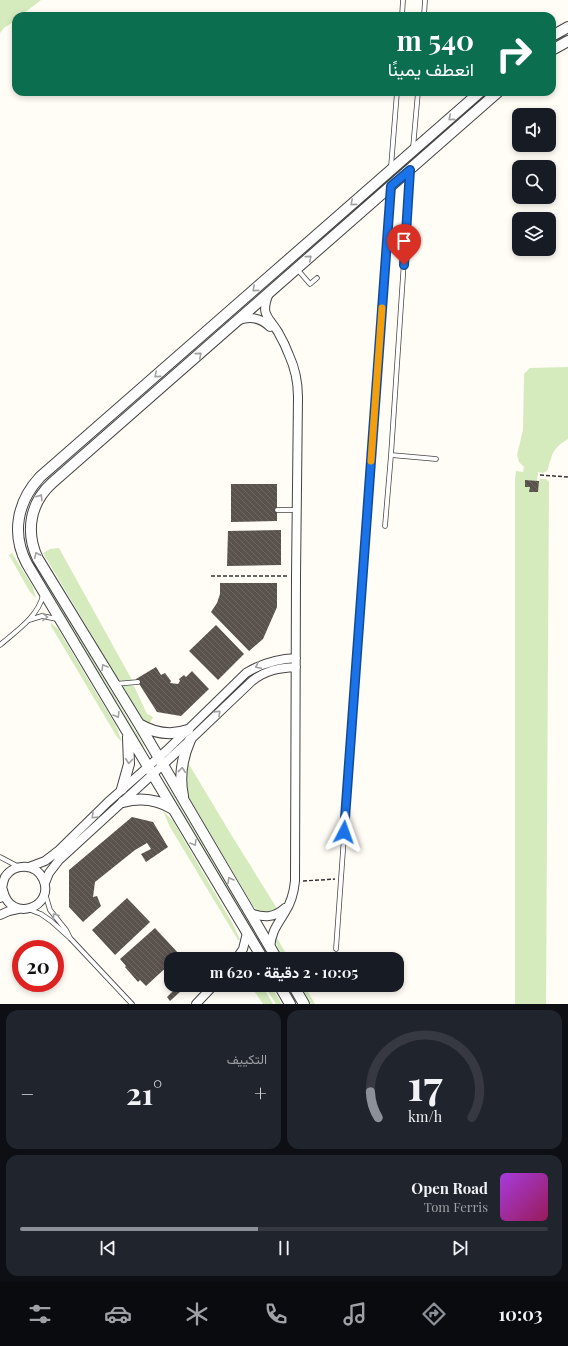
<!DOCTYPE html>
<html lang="ar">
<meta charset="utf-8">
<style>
body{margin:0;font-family:"Playfair Display",Vazirmatn,serif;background:#20242c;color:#f1f3f6;direction:rtl;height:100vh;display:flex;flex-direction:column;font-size:15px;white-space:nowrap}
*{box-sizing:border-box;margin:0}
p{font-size:13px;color:#9ea1a6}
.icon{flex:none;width:22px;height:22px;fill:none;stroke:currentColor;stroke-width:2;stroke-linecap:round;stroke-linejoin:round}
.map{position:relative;height:1004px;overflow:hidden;direction:ltr}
.details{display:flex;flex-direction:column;gap:6px;padding:6px;background:#0d0f14;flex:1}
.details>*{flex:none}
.guide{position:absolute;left:12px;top:12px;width:544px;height:84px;border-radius:12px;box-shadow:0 2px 6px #0003;direction:rtl;background:#0b6e4f;color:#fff;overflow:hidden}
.tools{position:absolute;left:512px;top:108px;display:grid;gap:8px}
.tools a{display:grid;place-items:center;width:44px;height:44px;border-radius:8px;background:#171b24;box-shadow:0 2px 6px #0003;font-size:20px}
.speed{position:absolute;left:12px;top:940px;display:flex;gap:8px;font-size:20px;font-weight:700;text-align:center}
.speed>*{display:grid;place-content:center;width:52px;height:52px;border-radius:50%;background:#171b24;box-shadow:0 2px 6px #0003;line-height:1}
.speed .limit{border:6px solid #d22;background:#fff;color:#111}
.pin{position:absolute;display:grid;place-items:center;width:34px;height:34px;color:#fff;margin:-41px -17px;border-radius:50% 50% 50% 0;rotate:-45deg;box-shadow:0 0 4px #0007}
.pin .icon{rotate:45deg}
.me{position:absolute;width:44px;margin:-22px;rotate:4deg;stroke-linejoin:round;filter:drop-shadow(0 0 3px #0008)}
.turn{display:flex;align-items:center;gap:14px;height:84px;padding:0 16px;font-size:18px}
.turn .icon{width:52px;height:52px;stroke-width:2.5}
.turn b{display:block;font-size:28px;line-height:34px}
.big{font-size:30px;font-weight:700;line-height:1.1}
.details .card{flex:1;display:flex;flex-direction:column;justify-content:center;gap:6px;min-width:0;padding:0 14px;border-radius:12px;background:#20242c}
.details .dial{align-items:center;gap:0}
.dial svg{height:104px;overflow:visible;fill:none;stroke:#363941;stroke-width:7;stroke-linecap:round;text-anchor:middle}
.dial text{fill:#f1f3f6;stroke:none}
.song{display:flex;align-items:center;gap:12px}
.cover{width:48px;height:48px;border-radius:6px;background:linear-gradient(135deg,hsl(280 70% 55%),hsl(330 70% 35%))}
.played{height:4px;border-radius:2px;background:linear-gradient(90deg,#8c9099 45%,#363941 45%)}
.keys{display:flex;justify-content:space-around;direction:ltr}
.heat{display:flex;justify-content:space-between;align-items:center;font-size:22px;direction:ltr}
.details .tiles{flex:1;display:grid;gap:6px;grid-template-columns:1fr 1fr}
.card:last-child{grid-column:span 2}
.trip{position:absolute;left:164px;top:952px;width:240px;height:40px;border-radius:12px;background:#171b24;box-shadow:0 2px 6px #0003;font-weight:700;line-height:40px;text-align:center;direction:rtl}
.dock{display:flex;height:64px;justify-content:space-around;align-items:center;background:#090b0e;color:#9ea1a6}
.dock .icon{width:28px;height:28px}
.dock .on{color:#8c9099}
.dock b{font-size:18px;color:#f1f3f6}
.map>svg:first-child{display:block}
.grass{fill:url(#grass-tufts)}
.park{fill:#d5ebbd}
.building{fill:url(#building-back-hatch)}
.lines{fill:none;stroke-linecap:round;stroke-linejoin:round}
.service-casing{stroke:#444;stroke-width:5.5}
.minor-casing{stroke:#444;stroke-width:10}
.tertiary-casing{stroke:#444;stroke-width:12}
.path{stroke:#333;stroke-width:1.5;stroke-dasharray:4 2;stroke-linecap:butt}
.service{stroke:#fff;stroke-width:4}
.minor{stroke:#fff;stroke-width:8}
.tertiary{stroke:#fff;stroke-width:10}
.oneway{stroke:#a0a0a0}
.route-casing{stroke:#114b97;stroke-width:10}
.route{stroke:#1a73e8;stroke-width:7}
.slow{stroke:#f59e0b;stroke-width:7}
</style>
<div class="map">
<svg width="568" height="1004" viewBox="0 0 568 1004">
<defs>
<pattern id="grass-tufts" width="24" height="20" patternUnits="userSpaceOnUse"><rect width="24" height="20" fill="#d5ebbd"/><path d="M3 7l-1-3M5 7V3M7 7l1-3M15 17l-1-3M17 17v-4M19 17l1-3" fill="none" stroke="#b6c8a1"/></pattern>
<pattern id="building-back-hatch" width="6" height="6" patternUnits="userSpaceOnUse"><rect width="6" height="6" fill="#5a524d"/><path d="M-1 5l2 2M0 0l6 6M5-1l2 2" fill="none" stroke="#6d6662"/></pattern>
</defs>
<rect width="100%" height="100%" fill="#fffdf5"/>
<path class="grass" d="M25,550L28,551L144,746L142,747Z
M167,785L271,959H268L166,786Z"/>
<path class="park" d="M0,0H41C34,6 27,10 21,16H16V20L4,28L0,33Z
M568,367V439C560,444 553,449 551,459C549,463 549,467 547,471L543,473L538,472L537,481L526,480L525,487H530V492H538L539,481L540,479H546L549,482L546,1004H515V479L516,471L523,472L524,467L519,462L517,455L523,430L524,374L530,368Z
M59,548L132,680L119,681L43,553L50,549Z
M12,553L33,587L36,598L30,592L9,555Z
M51,623L58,629L116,726L122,742L117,737L51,626Z
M123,686H134L147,714L153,717L149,725L141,718Z
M187,761L232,836L278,910L275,912L261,913L253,906L187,794L184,783Z
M163,811L173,821L234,926L240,940H238L170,827Z
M275,938H277L289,959H285L277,946Z
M250,985H262L273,1004H263Z
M264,985H270L282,1004H276Z
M300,985H304L315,1004H311Z"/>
<path class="building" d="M525,480L539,481L538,492H529L530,487H525Z
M231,484H277V521L231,522Z
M281,530V565L227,566L228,531Z
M220,583H277V607L263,639L249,651L211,612L217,603L220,594Z
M216,625L244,654L218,680L189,651Z
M156,667L161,675L165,673L171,681L170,683L178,684L180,681L179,679L184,675L186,677L192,671L209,689L181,716L157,712L136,679Z
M132,817L153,822L168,847L146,862L141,854L151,849L147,843L135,850L95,882L93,897L97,896L101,906L83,922L69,907V870Z
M127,898L150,922L115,955L92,930Z
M155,928L180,955L175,959H171V963L146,986L140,980L138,982L125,967L126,966L120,959Z
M177,987L181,991L170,1001L167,997Z"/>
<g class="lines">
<defs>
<path id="service" d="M402,16L403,0
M424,16L425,0
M413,148L418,92
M391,167L397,92
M297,269L310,284L317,278
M391,455L436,459
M277,510H296
M385,526L391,455L410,171
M29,620L42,616L57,619
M0,645C16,631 38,617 43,595
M115,684L138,682
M0,857L19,867
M45,893L50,910L66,930L70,938
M28,909L41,914L51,921L70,938L132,1004
M336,949L390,189"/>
<path id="minor" d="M269,293C260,315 268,316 278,332C282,339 286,347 289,355C295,368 298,382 298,397L296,576L295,881C294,891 291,903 285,912C277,926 272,930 270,947
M239,320C250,316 261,318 270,327
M29,867L45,861L58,851L108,802L167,750L246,673C262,663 277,659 296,658
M45,883L49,873L59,860L190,740L252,681C266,670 279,668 296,667
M0,898C2,891 2,884 5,877C14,863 36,863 43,879C56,907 10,924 3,890
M250,913C264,918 274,918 285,908
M0,915L9,911L18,909
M236,959L243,949L247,933
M196,1004L214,985"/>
<path id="tertiary" d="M552,36L568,27
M552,50L568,41
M139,724C154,733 171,736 188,730
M122,789L129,764L128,737
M183,796C179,777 182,758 190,740
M123,802C141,797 157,799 173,809
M263,959L27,564C11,534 17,502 40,477L480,92
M277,959L139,724L38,559C25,532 30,503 52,483L498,92
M279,985L290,1004
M293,985L304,1004"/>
</defs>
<use href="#service" class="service-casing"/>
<use href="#minor" class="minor-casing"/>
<use href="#tertiary" class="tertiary-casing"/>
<path class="path" d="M540,475L568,477
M211,576H288
M303,881L335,879"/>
<use href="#service" class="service"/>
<use href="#minor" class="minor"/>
<use href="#tertiary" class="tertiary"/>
</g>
<defs><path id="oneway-chevron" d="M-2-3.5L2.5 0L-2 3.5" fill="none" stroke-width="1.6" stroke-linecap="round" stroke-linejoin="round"/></defs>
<g class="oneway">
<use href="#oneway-chevron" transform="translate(451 118) rotate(139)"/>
<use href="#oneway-chevron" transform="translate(353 203) rotate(139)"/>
<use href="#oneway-chevron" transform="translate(309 258) rotate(-41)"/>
<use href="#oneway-chevron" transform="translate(255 289) rotate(139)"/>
<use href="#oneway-chevron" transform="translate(199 355) rotate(-41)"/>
<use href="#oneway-chevron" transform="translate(157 375) rotate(139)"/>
<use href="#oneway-chevron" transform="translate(40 497) rotate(-57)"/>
<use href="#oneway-chevron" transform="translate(37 555) rotate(-116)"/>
<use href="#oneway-chevron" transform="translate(45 617) rotate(1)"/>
<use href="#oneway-chevron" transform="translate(258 666) rotate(153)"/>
<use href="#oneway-chevron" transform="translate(104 667) rotate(-121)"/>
<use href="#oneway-chevron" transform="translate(218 713) rotate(-44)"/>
<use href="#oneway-chevron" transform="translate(117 715) rotate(59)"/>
<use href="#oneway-chevron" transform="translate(129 761) rotate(95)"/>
<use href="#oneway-chevron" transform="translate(182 770) rotate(-84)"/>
<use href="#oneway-chevron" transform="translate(94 816) rotate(136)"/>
<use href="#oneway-chevron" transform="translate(194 843) rotate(59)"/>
<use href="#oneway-chevron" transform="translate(230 880) rotate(-121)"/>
<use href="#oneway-chevron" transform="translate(55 916) rotate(-127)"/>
</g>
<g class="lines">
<defs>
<path id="route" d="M344,832L391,186L410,170L404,265"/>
</defs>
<use href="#route" class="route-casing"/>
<use href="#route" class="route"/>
<path class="slow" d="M371,461L382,308"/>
</g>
</svg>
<div class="tools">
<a><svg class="icon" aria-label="sound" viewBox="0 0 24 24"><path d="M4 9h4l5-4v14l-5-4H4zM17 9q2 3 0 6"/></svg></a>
<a><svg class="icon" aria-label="search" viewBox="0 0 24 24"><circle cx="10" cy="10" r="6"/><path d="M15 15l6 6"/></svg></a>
<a><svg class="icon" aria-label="layers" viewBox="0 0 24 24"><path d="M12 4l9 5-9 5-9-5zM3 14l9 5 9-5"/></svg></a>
</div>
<div class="speed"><div class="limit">20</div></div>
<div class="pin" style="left:404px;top:265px;background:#d93025"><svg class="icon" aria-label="arrive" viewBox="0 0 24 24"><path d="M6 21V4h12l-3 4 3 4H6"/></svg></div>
<svg class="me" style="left:344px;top:832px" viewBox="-20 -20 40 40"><path d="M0-17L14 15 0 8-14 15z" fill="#1a73e8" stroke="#fff" stroke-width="4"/></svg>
<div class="trip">10:05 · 2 دقيقة · 620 m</div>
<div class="guide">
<div class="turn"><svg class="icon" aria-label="right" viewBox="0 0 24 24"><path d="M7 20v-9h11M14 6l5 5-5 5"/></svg><div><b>540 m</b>انعطف يمينًا</div></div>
</div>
</div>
<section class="details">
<div class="tiles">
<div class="card dial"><svg viewBox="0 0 100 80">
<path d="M14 69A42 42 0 1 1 86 69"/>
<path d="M14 69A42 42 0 0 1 8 49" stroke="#8c9099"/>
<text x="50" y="56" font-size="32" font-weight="700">17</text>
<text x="50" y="72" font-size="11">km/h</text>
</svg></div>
<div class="card"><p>التكييف</p>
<div class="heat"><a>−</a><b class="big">21°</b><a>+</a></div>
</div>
<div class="card">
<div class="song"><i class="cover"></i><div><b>Open Road</b><p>Tom Ferris</p></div></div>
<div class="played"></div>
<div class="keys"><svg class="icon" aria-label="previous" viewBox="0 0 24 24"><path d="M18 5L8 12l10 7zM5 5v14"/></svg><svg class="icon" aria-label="pause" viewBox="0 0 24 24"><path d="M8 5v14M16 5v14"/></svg><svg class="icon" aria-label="next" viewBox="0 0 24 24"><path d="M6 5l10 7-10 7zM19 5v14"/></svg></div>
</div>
</div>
</section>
<nav class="dock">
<b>10:03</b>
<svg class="icon on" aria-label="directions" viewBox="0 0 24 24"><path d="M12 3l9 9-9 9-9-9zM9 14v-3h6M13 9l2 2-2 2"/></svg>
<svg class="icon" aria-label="music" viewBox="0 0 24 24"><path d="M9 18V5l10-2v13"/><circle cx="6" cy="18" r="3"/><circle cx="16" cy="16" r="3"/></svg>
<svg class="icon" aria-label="phone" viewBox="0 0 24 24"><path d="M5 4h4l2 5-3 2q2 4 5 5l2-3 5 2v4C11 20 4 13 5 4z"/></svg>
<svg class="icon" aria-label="climate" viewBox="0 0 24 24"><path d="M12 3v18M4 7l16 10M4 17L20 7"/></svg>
<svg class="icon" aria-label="car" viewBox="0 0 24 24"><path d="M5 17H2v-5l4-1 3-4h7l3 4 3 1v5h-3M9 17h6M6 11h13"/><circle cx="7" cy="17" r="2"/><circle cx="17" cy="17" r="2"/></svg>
<svg class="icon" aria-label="filters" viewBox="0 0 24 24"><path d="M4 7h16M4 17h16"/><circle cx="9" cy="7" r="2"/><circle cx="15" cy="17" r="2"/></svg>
</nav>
